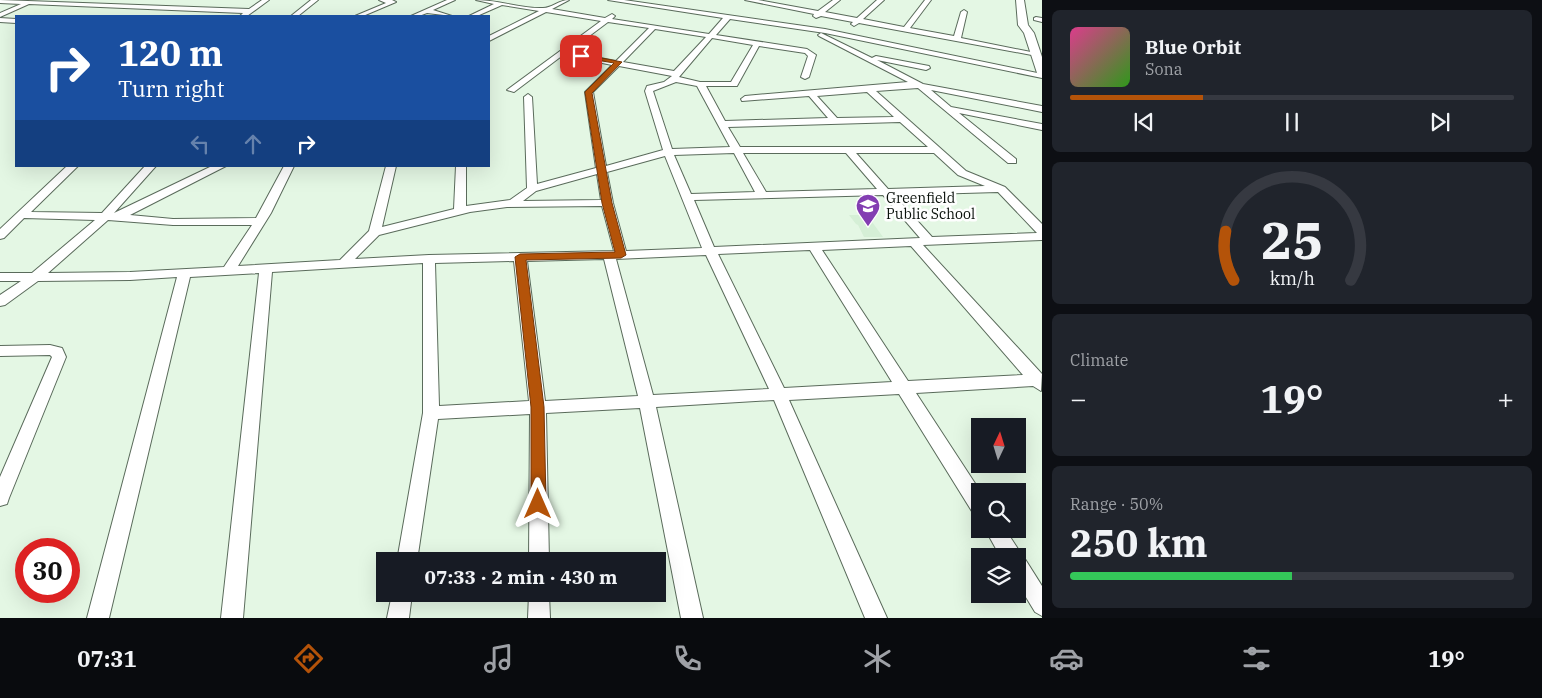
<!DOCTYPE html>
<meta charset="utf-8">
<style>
body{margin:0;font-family:"IBM Plex Serif",serif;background:#20242c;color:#f1f3f6;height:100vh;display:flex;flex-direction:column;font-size:19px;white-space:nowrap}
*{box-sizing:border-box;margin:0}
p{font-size:16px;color:#9ea1a6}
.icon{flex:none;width:28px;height:28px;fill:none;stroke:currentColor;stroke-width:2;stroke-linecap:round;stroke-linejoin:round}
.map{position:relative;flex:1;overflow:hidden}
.details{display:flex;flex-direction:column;gap:10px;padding:10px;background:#0d0f14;width:500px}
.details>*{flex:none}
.top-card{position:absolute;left:15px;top:15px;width:475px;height:152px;border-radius:0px;box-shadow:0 5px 20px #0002;background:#1a4fa0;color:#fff;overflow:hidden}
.needle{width:32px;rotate:4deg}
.controls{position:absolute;left:971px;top:418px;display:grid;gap:10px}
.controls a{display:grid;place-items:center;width:55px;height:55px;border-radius:0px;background:#171b24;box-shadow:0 5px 20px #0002;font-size:25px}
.speed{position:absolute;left:15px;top:538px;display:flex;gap:10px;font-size:25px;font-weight:700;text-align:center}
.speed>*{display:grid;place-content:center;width:65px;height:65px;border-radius:50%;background:#171b24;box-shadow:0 5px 20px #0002;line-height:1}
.speed .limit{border:8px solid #d22;background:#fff;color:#111}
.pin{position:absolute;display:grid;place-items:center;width:42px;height:42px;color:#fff;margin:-21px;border-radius:10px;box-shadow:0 2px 8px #0006}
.me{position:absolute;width:55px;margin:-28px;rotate:0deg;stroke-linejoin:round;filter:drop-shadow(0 0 4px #0008)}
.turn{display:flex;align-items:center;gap:18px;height:105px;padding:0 20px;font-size:22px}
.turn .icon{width:65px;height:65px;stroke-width:2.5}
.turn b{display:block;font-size:35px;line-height:42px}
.lanes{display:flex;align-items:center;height:48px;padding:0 20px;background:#0003;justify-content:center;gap:25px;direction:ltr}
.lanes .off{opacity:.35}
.big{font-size:38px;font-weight:700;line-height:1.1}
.details .card{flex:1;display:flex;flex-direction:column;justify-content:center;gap:8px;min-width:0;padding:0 18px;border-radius:8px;background:#20242c}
.details .dial{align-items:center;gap:0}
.dial svg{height:130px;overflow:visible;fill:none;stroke:#363941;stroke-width:7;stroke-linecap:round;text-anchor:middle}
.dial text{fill:#f1f3f6;stroke:none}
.song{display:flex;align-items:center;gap:15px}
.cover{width:60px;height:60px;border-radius:8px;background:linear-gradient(135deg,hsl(330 70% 55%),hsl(110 70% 35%))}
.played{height:5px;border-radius:2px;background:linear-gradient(90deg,#b45309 30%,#363941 30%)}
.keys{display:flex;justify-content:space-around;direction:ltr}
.heat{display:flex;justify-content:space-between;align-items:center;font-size:28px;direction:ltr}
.charge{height:8px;border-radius:4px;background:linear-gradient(90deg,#34c759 50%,#363941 0)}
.trip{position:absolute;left:376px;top:552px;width:290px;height:50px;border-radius:0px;background:#171b24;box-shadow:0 5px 20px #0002;font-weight:700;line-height:50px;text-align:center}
.tabs{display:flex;height:80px;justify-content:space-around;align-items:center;background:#090b0e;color:#9ea1a6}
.tabs .icon{width:35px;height:35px}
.tabs .selected{color:#b45309}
.tabs b{font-size:22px;color:#f1f3f6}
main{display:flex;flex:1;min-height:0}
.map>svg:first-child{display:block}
.built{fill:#d5efd6}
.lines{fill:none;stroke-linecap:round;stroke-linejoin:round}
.street-casing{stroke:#5a6b5b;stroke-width:2}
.secondary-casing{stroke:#5a6b5b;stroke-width:2}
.street{fill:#fff;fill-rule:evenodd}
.secondary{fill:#fff;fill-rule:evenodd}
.route{fill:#b45309;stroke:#753606}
.labels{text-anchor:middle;stroke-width:5;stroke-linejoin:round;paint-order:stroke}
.poi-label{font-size:14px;fill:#09100a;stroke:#fefefe;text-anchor:start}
</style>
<main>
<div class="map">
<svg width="1042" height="618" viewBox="0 0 1042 618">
<rect width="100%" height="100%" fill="#e4f7e4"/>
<path class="built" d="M849,215H867L883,237H864L858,225L856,224Z"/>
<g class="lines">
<defs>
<path id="street" d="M0,0L249,9L262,0H269L247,16H240L243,13L29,4L0,17V13L21,4L0,3Z
M311,0H318L298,16H291Z
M379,0H392L396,2L363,16H355L386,3Z
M447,0H455L433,10L452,16L427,13L419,16H411Z
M476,0C498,0 523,9 543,8C552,8 559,0 569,0L552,9L605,18L612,14L615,16L612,19L709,34L723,18L608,0H624L825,29L1042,74V78L825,33L730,19L716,35L807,49L816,55L809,77L805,79L801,77L808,56L805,53L759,46L737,86H706L725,121L828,118L809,96L742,101L741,99L745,96L908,82L819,36L818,35L821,33L872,58L876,56L929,66L930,68L926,70L877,60L923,84L1042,106V112L931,90L951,107L1042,124V130L959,113L1016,159V163H1008L918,88L876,91L966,171L1005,187L1042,224V240L923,245L1042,374L1041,391L1033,386L916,393L980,491V515L973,513L899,394L789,400L887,618H865L774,400L656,407L703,618H681L640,408L546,413L549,561H529L530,414L438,419L417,561H397L423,413V263L272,272L243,618H221L259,273L190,277L109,618H87L177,277L130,280L38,281L5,305L0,306V295L21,281H0V273H32L95,220L24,218L4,238L0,239V229L67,166H78L31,212L102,213L145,166H156L114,213L212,166H226L130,215L173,219L256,218L284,166H294L271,213L238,266L340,260L369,231L386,166H396L382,227L454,209L456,166H466V206L510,200L527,188L524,97L528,94L532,97L537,184L596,168L585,92L612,65L563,55L514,92L507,90L601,21L546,12L489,41V36L539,11L502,5L477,16H469L494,4ZM608,22L649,28L616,61L568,52ZM655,29L706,37L674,71L623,62ZM712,38L753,45L731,82H700L679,77ZM619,66L672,76L664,82L647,86L645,91L663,150L606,166L593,92ZM676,82L697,86L730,147L672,149L653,91ZM867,92L894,117L837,118L817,96ZM900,122L928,147H740L728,127ZM734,153L755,192L691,194L674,155ZM743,153H846L877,189L766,192ZM856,153H934L958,175L985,186L888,189ZM665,156L702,248L626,251L613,203L607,172ZM597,174L601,200L523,201L536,191ZM998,192L1037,233L932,237L894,195ZM883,195L920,238L714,247L694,200ZM602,206L614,251L429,255L355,259L379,235L470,212L507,207ZM108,220L173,225H252L224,267L130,272L48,273ZM911,246L1023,375L908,381L822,250ZM810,250L892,382L784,388L718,254ZM706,255L769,389L653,395L616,259ZM604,259L638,396L545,401L527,261ZM514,261L529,401L439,406L435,263Z
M745,0H758L818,11L833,0H840L825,12L857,18L877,0H884L863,19L904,27L925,0H931L910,28L954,36L961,12L964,10L967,12L961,38L1041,54L1037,56L859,23L854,26L851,24L853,22L821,16L816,18L813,16L814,14Z
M1036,17L1042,18V22L1034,20V18Z
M0,18L16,19V23L0,22Z
M50,345L62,348L66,357L9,498L7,504L0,506V477L52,357L50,355L0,356V346Z
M985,529H1005L1018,549L1020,557L1025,559L1042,586V616L1035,612L1018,584V556H1000Z
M392,594H412L409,618H387Z
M529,594H549L550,618H528Z"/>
<path id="secondary" d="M1016,0H1024L1028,25L1034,33L1042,57V76L1037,73L1024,33L1018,25Z"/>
</defs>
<use href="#street" class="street-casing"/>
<use href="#secondary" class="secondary-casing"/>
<use href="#street" class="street"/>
<use href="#secondary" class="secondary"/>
</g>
<path class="route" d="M581,54L622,62L592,93L612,203L626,255L621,258L526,260L544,407L546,504L544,508L538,510L533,508L531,504V407L515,257L520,254L615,252L602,203L585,92L614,63L579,57Z"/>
<defs>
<symbol id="school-pin" viewBox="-11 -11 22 30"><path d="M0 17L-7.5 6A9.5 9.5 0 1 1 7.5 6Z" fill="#833eb2" stroke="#fefefe"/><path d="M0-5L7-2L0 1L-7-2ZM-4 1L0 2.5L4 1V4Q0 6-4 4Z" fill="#fff"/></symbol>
</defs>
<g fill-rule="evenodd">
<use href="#school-pin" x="854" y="192" width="28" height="38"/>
</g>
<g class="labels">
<g class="poi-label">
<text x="886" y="203">Greenfield<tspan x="886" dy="16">Public School</tspan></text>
</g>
</g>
</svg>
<div class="controls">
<a><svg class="needle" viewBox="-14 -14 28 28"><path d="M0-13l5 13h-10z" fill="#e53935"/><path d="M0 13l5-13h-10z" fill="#9ea1a6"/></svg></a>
<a><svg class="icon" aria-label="search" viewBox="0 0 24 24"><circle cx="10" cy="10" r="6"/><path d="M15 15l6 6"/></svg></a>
<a><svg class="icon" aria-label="layers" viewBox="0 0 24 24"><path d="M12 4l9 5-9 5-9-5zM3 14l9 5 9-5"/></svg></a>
</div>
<div class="speed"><div class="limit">30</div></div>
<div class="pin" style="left:581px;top:56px;background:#d93025"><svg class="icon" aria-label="arrive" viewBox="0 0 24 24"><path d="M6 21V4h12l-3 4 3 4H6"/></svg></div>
<svg class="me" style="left:538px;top:504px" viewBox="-20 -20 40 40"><path d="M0-17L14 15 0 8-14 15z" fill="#b45309" stroke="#fff" stroke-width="4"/></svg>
<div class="trip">07:33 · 2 min · 430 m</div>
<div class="top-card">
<div class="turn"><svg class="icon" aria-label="right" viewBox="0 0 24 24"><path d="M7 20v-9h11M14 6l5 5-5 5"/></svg><div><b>120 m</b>Turn right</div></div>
<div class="lanes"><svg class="icon off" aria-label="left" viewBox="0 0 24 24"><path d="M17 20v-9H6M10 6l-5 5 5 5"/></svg><svg class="icon off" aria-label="ahead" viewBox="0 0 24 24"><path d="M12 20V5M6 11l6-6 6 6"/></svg><svg class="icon" aria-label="right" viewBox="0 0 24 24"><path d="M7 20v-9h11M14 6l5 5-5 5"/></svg></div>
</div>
</div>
<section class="details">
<div class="card">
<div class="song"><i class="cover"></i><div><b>Blue Orbit</b><p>Sona</p></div></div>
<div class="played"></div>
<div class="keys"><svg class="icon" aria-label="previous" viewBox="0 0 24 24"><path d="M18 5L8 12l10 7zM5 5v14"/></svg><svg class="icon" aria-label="pause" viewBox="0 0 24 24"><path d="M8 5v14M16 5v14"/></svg><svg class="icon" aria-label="next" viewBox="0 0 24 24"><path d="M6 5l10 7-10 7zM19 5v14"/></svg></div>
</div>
<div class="card dial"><svg viewBox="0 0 100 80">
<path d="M14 69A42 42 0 1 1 86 69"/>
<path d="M14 69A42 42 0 0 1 9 39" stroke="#b45309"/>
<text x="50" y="56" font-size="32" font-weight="700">25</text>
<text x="50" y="72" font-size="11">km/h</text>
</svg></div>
<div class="card"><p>Climate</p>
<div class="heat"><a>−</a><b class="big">19°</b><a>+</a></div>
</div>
<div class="card"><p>Range · 50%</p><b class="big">250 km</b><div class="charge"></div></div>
</section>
</main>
<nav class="tabs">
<b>07:31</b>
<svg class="icon selected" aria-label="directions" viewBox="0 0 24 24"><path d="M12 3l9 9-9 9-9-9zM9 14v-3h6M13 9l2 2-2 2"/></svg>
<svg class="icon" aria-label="music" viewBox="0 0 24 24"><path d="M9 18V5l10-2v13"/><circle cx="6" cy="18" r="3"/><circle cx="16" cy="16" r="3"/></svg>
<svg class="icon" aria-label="phone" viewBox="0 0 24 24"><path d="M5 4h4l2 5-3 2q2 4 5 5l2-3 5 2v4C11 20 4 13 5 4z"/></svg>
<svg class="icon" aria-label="climate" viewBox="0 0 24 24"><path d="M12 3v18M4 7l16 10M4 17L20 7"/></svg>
<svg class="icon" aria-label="car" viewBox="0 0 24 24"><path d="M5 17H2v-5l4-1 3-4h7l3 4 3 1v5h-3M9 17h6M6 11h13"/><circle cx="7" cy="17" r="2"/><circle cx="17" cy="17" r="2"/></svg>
<svg class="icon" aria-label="filters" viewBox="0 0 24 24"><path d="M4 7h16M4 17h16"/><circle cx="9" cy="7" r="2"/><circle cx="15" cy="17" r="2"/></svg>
<b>19°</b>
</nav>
